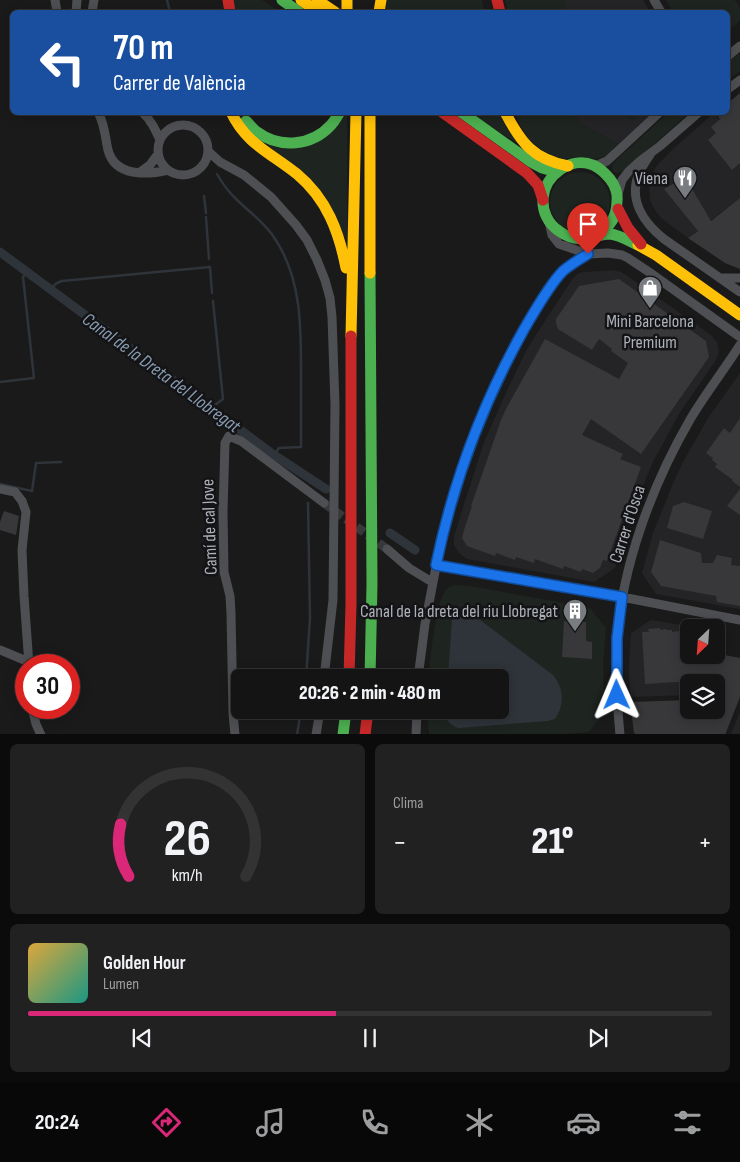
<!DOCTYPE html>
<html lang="es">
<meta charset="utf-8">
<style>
body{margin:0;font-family:"Sofia Sans Condensed",sans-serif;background:#212122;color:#f1f3f6;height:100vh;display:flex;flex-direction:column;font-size:19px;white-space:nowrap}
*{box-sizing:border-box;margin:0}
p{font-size:16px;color:#9d9ea0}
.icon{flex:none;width:28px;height:28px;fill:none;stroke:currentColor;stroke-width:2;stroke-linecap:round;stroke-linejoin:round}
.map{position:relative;height:734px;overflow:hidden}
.sheet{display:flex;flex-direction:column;gap:10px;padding:10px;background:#0b0b0b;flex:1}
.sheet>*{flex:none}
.top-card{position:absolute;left:10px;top:10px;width:720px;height:105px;border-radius:8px;box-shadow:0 2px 12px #0003,0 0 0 1px #333334;background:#1a4fa0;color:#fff;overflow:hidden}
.needle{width:32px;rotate:205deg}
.buttons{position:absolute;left:680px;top:619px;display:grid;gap:10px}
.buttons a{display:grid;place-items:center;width:45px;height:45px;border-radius:8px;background:#141414;box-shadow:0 2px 12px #0003,0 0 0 1px #333334;font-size:25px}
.speed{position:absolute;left:15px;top:654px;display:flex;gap:10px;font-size:25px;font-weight:700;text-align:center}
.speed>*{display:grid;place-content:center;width:65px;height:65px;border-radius:50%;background:#141414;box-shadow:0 2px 12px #0003,0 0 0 1px #333334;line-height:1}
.speed .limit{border:8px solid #d22;background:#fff;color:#111}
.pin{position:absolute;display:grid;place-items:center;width:42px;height:42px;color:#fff;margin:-51px -21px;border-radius:50% 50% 50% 0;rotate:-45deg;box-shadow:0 0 5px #0007}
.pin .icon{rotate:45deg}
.me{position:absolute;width:55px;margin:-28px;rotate:359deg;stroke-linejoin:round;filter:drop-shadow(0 0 4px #0008)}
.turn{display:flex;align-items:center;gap:18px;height:105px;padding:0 20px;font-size:22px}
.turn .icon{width:65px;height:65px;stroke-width:2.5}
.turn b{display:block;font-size:35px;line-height:42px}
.big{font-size:38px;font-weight:800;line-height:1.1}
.sheet .tile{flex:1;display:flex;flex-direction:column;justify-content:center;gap:8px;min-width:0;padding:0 18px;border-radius:8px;background:#212122}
.sheet .dial{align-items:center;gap:0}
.dial svg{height:130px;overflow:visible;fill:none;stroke:#333334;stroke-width:7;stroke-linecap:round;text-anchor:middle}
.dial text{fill:#f1f3f6;stroke:none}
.song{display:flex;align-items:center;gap:15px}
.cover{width:60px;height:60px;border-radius:8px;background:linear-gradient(135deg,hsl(40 70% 55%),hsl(170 70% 35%))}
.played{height:5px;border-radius:2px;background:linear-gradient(90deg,#db2777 45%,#333334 45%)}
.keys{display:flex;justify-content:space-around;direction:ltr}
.heat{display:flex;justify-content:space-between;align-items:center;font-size:28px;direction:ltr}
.sheet .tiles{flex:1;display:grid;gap:10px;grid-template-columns:1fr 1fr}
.tile:last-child{grid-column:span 2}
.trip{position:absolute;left:231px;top:669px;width:278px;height:50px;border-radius:8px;background:#141414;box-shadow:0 2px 12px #0003,0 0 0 1px #333334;font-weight:800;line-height:50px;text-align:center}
.menu{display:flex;height:80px;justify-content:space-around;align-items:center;background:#080808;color:#9d9ea0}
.menu .icon{width:35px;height:35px}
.menu .selected{color:#db2777}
.menu b{font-size:22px;color:#f1f3f6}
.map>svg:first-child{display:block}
.built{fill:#242426}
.green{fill:#1e241f}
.water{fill:#2e343a}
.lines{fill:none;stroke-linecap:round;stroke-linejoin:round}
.stream{stroke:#2e343a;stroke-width:2.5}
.canal{stroke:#2e343a;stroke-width:9}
.building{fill:#38383a}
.street-tunnel{stroke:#37383a;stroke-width:9;stroke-dasharray:9 4.5;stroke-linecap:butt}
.street{stroke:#4e4f52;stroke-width:9}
.fast{stroke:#4caf50;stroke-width:11}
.slow{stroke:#ffc107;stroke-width:11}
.jam{stroke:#c62828;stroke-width:11}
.route-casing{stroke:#114b97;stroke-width:12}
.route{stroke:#1a73e8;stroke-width:9}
.labels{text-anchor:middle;stroke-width:5;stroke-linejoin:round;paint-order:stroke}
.poi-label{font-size:18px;fill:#acb0b9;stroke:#141416;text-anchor:end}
.street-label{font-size:18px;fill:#acb0b9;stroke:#141416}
.water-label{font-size:19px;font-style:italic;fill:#879bb0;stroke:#141416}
</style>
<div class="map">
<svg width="740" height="735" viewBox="0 0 740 735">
<rect width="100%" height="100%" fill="#1a1a1a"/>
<path class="built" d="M564,0H643L650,12H565Z
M573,113H653L618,144L581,124Z
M714,113L740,145V198L688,238L662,219L655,210L650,200L649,187L650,180L656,167L659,163L674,148Z
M613,270L621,272L626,275L711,335L717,342L719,352L716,360L679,414L653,462L642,488L625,533L615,568L594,582L467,559L459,553L454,545V536L484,442L509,386L526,351L541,327L573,278L579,273L584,272Z
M740,373V609L656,594L642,573L653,533L674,481L683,462L708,418Z
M651,620L695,627L689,628V655H715L718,694H716V682H689V695L630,697L629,665L631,633Z
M740,712V734H731Z"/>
<path class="green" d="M232,0H262L280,12H234Z
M387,0H482L484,12H385Z
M505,0H564L565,12H508Z
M666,0H735L740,8V21L728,31V12H673Z
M740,53V71L728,80V62Z
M347,113V240L266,143L281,148Z
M469,113H501L522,146Z
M514,113H573L581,124L618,144L606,156L595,159L574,157L565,159L547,154L527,138Z
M617,113H643L633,121Z
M668,113H689L624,171C616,176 610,171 613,163Z
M550 202a30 30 0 1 1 60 0a30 30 0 1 1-60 0Z
M456,585L471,586L590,608L606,628L603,664L605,712L590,731L588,732L554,735L429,734L427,710H500V678L428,677C431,659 435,604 445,591C448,587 451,586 456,585Z"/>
<path class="water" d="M461,610H467L553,675C564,688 565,705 555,719L548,721L458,728C450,725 445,720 445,710H500V678L448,677L452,618L456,612Z"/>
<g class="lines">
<path class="stream" d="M167,0L170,12
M217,174C222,183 228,191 235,198C250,213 266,223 277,242C302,282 301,330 301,375C301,399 301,423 301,447L279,448L274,455
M204,196L206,213
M206,217L209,259
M50,289L57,283L62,281L210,267L212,293
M0,382L34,378L23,277L27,272
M211,408L223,399L213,301
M0,484L32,491L36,463L61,462
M314,484L315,481
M25,666L26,673
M306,678L310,618L308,503
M297,735L301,710"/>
<path class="canal" d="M0,252L274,455L326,489
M390,533L415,550"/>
</g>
<path class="building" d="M740,93V163L732,170L708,140L716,133L711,127L720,119L715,112H728V103Z
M685,177L711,221L740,198V269L725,263L688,238L698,231L664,189Z
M619,279L706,341L709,357L641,454L591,419L582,435L623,454L620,459L641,467L607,561L603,560L600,568L593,573L582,569L581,572L564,566L563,569L535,559L534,563L516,557L515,560L496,553L495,556L467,546L462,538L464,530L472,506H471L501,420L507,407L545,339L619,379L628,363L611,351L612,349L599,339L592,350L558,329L556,323V319L579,286Z
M740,418V487L732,481L733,480L715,467L717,464L712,460L713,458L706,453L724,428L730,433Z
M740,489V515L727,506Z
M684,502L712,511L703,539L667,528L673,506Z
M4,511L19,516L16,535L0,530V522Z
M660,540L701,553L702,563H713L717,555L732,558L731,565L740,566V606L717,602L716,596L661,586L651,572Z
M564,621L586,622V641L592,642V659L562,657Z
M660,628V630L666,629V630H672V632L678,631L679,632H684V634H689V655H724L740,658V697L725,735H637L634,733L630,702L689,700V710H716V700L724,699L722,679L645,684L642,632H649L648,629Z"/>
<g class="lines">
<path class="street-tunnel" d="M324,503L387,549"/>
<path class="street" d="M55,0L57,12
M654,0L661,12
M76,12L77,0
M92,12L94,0
M728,56L740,46
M728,89L740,80
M98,112C105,125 105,137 108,150C115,177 147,175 168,170
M142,112C151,120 155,129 160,140
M158 150a25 25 0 1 1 50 0a25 25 0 1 1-50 0Z
M208,151L220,162L244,175L271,197L296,225L307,240L317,260L325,280L330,298L332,317L335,405L333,600L324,678
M651,153C647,160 642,166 639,173C628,200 644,223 664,239L740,292
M595,166L607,161L660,112
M139,173L150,165L158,154
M618,194L622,180L629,171L640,161L660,146L699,112
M549,222L552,235L559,244L588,254L608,253L622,255L628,258L649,272L740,337
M720,278H740
M0,489L15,492L22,501L26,512L22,550L24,596L29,665
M387,549L409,568L432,582
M436,565L622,597L740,620
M0,650L29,662
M418,678L425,624L440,546L459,476L475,430L512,351L531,318L555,281L563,272L588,254
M32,708L36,724L41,735
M235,735L233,713L231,613L230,596L224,572L223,512L225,443L229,436L241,441L324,503
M316,735L320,710
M416,735L417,710
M620,735C617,703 615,671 617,640C622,565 653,483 691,418C706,393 724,370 740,345"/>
<path class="fast" d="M282,0L299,12
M461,112L531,162L542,168L557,172
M246,121C250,125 253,129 257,132C280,149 312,146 331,125C335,121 337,116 340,112
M594,237C599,233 605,230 609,225C615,218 617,209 617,201C618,194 615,185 610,179C605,173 600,168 593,165C571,156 545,175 543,198C542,211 548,224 559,231C568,238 580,240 591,238C597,236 603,234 610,234C620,235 629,241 638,245
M370,273L372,584L370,678
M343,735L346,710"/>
<path class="slow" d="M301,0L318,12
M317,0L335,12
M347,0V12
M379,12L381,0
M231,112C246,144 271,153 297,174C327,199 339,232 346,268
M370,112V273
M505,112C521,143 533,159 568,166
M638,245L656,255L740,315
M351,336L356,112"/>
<path class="jam" d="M228,0L230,12
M497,0L500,12
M442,112L527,173L538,185L543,200
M618,209L628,228L641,244
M349,678L351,604V336
M365,735L368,710"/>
</g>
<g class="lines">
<defs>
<path id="route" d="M588,254C580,259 571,264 563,271C549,285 533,314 523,331C482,405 453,482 436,565L622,597L617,638V695"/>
</defs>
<use href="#route" class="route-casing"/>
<use href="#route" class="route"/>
</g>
<defs>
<symbol id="restaurant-pin" viewBox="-11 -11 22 30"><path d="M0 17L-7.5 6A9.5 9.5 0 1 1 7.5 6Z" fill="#797c81" stroke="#141416"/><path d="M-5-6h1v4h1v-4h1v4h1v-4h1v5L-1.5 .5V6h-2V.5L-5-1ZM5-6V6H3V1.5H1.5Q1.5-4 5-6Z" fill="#fff"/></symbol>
<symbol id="shop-pin" viewBox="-11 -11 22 30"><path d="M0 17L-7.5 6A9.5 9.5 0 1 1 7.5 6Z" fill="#797c81" stroke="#141416"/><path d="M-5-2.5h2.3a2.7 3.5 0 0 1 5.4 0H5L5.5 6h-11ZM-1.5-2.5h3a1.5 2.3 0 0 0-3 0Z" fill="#fff"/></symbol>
<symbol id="building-pin" viewBox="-11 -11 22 30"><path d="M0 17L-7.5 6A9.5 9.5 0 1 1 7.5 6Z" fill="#797c81" stroke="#141416"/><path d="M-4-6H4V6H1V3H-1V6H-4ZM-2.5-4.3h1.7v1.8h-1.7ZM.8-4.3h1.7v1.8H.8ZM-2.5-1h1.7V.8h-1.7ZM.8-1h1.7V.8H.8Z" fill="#fff"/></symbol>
</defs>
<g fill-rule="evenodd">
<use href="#restaurant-pin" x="671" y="164" width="28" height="38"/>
<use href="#shop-pin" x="636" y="274" width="28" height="38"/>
<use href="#building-pin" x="561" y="597" width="28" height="38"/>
</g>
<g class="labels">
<g class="poi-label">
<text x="668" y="184">Viena</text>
<text x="650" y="327" text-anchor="middle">Mini Barcelona<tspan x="650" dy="21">Premium</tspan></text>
<text x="558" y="617">Canal de la dreta del riu Llobregat</text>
</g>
<g class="street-label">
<text transform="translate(627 524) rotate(-72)" y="6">Carrer d'Osca</text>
<text transform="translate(209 527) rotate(-92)" y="6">Camí de cal Jove</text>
</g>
<g class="water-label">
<text transform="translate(162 372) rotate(36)" y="7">Canal de la Dreta del Llobregat</text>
</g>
</g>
</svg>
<div class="buttons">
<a><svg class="needle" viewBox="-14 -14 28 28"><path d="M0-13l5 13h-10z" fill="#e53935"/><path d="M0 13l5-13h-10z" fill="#9d9ea0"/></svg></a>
<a><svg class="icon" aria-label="layers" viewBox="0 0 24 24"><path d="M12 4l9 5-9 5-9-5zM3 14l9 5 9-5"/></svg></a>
</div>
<div class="speed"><div class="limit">30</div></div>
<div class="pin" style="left:588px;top:254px;background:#d93025"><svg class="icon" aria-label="arrive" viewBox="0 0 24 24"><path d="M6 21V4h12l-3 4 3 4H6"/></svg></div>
<svg class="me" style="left:617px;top:695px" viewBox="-20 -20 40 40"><path d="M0-17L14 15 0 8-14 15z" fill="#1a73e8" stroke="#fff" stroke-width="4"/></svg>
<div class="trip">20:26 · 2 min · 480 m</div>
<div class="top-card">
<div class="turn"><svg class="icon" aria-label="left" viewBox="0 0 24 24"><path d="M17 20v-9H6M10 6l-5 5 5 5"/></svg><div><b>70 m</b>Carrer de València</div></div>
</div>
</div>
<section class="sheet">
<div class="tiles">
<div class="tile dial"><svg viewBox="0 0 100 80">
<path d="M14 69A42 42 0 1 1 86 69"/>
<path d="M14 69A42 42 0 0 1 9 37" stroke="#db2777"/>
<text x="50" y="56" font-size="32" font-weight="700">26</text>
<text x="50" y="72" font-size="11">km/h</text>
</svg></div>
<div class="tile"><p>Clima</p>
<div class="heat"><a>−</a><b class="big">21°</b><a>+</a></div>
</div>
<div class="tile">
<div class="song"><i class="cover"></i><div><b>Golden Hour</b><p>Lumen</p></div></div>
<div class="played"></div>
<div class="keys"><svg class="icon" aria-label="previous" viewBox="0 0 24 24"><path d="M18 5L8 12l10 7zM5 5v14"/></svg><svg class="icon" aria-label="pause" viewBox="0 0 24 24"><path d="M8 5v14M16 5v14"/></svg><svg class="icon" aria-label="next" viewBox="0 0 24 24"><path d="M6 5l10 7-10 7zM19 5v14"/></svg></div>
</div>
</div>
</section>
<nav class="menu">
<b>20:24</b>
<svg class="icon selected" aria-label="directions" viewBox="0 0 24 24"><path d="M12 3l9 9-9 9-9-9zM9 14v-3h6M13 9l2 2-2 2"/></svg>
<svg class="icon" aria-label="music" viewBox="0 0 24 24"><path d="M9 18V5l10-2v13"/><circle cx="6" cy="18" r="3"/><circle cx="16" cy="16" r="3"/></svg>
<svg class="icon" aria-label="phone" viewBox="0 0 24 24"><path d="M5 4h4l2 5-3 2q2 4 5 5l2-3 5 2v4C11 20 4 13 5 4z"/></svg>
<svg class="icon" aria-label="climate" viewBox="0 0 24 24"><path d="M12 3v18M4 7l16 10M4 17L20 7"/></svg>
<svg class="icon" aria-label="car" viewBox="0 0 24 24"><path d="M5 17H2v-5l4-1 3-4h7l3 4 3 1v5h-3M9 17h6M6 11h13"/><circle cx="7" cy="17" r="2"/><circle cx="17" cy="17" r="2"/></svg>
<svg class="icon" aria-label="filters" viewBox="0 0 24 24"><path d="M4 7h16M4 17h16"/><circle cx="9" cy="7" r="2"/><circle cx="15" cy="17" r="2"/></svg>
</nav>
